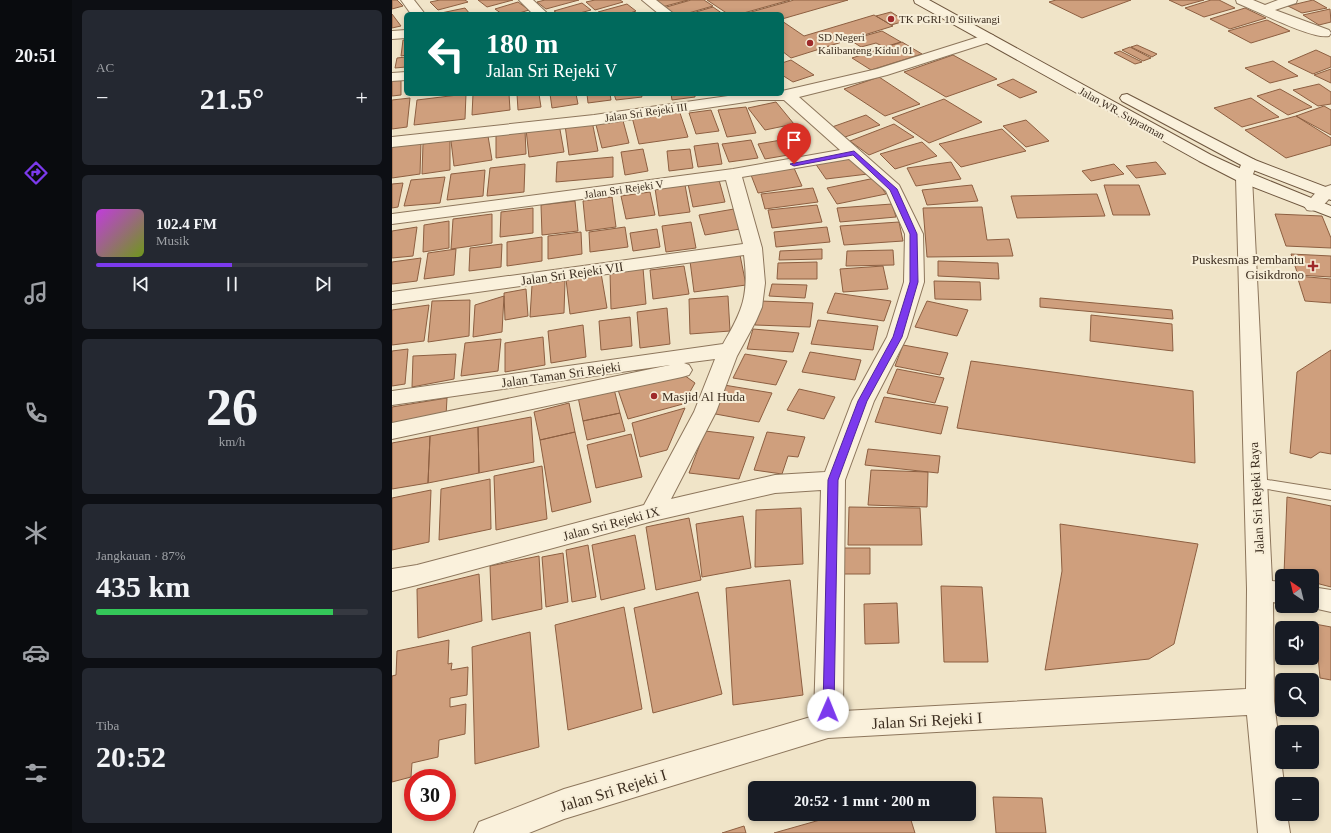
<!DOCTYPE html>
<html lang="id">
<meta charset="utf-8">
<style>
body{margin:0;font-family:"Times New Roman",serif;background:#242831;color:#f1f3f6;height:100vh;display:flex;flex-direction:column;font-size:15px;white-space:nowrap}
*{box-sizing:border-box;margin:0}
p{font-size:13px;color:#9ea1a6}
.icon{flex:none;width:22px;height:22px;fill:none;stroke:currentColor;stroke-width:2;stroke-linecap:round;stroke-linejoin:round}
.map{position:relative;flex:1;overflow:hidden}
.side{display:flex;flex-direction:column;gap:10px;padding:10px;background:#0d0f14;width:320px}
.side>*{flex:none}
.banner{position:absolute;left:12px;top:12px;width:380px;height:84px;border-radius:6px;box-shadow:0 2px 6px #0003;background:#00695c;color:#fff;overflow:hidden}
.needle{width:26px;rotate:325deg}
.controls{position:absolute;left:883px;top:569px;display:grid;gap:8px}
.controls a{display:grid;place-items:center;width:44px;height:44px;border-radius:6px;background:#171b24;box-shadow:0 2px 6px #0003;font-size:20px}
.speed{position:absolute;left:12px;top:769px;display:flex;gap:8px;font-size:20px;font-weight:700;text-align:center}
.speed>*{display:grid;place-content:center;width:52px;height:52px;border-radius:50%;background:#171b24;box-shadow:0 2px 6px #0003;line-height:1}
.speed .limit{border:6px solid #d22;background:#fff;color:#111}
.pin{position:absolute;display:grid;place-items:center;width:34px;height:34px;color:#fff;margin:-41px -17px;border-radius:50% 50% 50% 0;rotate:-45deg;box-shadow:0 0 4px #0007}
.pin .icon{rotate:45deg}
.me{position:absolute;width:44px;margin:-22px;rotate:1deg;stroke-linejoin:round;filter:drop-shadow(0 0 3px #0008)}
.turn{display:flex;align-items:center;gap:14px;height:84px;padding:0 16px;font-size:18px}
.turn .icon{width:52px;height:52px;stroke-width:2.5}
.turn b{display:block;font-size:28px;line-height:34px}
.big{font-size:30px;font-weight:700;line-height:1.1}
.side .widget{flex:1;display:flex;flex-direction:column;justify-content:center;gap:6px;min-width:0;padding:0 14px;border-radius:6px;background:#242831}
.side .dial{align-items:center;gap:0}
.dial b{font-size:52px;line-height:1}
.song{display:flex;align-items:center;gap:12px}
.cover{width:48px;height:48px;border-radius:6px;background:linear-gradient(135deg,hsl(290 70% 55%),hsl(80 70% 35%))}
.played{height:4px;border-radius:2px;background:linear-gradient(90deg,#7c3aed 50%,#363941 50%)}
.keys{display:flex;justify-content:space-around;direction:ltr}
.heat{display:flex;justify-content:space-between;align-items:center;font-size:22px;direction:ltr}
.charge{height:6px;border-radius:3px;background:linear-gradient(90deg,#34c759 87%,#363941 0)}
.trip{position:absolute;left:356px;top:781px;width:228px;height:40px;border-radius:6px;background:#171b24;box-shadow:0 2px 6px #0003;font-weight:700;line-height:40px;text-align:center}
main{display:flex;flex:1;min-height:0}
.tab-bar{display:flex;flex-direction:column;width:72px;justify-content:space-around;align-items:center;background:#090b0e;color:#9ea1a6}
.tab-bar .icon{width:28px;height:28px}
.tab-bar .active{color:#7c3aed}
.tab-bar b{font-size:18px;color:#f1f3f6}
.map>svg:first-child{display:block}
.building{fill:#cf9f7d;stroke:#8d5f41}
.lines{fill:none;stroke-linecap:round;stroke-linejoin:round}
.lane-casing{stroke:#8d765c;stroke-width:2}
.street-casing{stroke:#8d765c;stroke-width:2}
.secondary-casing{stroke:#6f573f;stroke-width:2}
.lane{fill:#faf1dc;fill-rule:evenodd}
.street{fill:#faf1dc;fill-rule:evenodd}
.secondary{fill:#faf1dc;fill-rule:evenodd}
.route{fill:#7c3aed;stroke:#51269a}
.poi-dot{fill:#9e2a2b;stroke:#f7eed8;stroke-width:1.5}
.labels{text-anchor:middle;stroke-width:4;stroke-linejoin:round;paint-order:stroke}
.far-poi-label{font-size:11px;fill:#3d2e20;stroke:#f7eed8;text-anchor:start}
.far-street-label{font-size:11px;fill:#3d2e20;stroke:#f7eed8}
.poi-label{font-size:13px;fill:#3d2e20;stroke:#f7eed8;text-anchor:end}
.street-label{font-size:13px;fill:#3d2e20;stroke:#f7eed8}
.near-street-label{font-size:16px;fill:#3d2e20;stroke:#f7eed8}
</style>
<main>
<nav class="tab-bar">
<b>20:51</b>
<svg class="icon active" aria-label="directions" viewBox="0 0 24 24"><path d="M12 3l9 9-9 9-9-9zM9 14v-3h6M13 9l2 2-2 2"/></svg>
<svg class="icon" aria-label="music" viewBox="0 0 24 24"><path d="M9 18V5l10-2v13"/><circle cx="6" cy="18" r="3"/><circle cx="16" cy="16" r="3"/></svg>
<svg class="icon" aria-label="phone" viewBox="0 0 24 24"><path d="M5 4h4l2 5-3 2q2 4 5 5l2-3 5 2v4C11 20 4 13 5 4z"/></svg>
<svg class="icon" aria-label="climate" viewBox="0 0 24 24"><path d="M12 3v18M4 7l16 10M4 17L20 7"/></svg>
<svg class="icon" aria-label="car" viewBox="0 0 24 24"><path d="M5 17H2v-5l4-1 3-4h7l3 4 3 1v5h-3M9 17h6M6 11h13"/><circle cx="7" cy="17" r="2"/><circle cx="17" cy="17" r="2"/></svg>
<svg class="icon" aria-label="filters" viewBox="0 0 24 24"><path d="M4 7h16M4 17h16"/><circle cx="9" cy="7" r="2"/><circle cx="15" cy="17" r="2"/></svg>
</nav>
<section class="side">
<div class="widget"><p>AC</p>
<div class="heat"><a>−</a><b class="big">21.5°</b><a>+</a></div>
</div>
<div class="widget">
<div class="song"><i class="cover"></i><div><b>102.4 FM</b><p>Musik</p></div></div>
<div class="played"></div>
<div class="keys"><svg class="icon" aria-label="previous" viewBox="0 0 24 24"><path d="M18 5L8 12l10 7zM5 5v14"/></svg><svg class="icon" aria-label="pause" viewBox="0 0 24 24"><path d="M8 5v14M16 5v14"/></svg><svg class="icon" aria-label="next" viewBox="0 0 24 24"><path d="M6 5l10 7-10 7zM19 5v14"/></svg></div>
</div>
<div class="widget dial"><b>26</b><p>km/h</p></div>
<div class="widget"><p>Jangkauan · 87%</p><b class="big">435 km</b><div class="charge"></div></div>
<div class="widget"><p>Tiba</p><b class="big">20:52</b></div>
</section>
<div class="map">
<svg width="939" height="833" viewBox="0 0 939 833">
<rect width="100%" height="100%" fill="#f0e4c8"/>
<path class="building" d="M0,0H5L11,6L0,9Z
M48,0H73L76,2L46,10L38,2Z
M86,0H121L95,7Z
M153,0H187L154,9L145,2Z
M203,0H228L231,2L203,10L194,2Z
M267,0H296L270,7L262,1Z
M299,0H312L321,6L293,14H278L271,8Z
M315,0H398L348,14H336Z
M402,0H456L390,19V14H352Z
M664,0H739L690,18L657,2Z
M777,0H812L790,6Z
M819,0H827L843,8L812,17L793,8Z
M921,0L935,8L910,13L896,6Z
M126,2L137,10L124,14H110L103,9Z
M190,3L199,10L184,14H167L162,11Z
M235,4L244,11L235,14H208L206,12Z
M321,7L331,14H297Z
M73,8L78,14L49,13Z
M853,8L874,18L838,29L818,19Z
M938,9L939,22L927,25L911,15Z
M499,12L513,21L499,25L484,16Z
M0,14L9,26L0,28Z
M482,15L501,26L399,58L390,51V21L412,36Z
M875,20L898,31L859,43L836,31Z
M490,31L509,42L492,47L484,43L469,47L458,40Z
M11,40H14V55L9,56Z
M510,42L530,54L479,70L460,58Z
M745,45L765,54L760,57L739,47Z
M738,47L759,58L751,61L730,50Z
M924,50L939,57V67L921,74L896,62Z
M728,51L750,62L743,64L722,53Z
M561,55L605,79L554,97L512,72Z
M14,57V67L3,68L5,58Z
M399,60L422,75L401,82L390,75V63Z
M881,61L906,76L878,83L853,68Z
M939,69V83L922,75Z
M487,77L528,104L493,116L452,89Z
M9,79V95L0,96V80Z
M621,79L645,92L628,98L605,85Z
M927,84L939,92V104L926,106L901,90Z
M888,89L920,107L896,115L865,96Z
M74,94L73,119L22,125L25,100Z
M81,94H117L118,110L80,115Z
M125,94H147L149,107L126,110Z
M158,94H184L186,104L160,108Z
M195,94H218L219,100L196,103Z
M222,94H249L250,97L224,100Z
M279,94H303V97L280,100Z
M18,98L15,127L0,129V100Z
M859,98L887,117L850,127L822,108Z
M552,99L590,122L537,143L500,118Z
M384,102L402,124L373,130L356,108Z
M932,106L939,110V135L904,116Z
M354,107L364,133L335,137L326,110Z
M287,110L296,137L247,144L240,117Z
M319,110L327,131L304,134L297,113Z
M474,115L488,125L453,137L440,127Z
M904,116L939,138V145L894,158L853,130Z
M230,117L237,143L210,148L203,121Z
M634,120L657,141L634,147L611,126Z
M200,121L206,151L177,155L173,125Z
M167,124L172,152L137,157L134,129Z
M502,124L522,137L477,155L458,141Z
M610,129L634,151L569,167L547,144Z
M133,130L134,154L104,158V133Z
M96,136L100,160L62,166L59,141Z
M395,139L402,154L373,159L366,144Z
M58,140V170L30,174L31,144Z
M359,140L366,158L337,162L330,144Z
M29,142L28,174L0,178V147Z
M530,142L545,156L503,169L488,154Z
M326,143L330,164L306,167L302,146Z
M251,149L256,171L233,175L229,152Z
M298,149L301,168L277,171L275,151Z
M221,157V177L164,182L165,162Z
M457,159L476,174L434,179L423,163Z
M559,162L569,179L524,186L515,168Z
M764,162L774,174L744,178L734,166Z
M133,164L132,192L95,196L98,168Z
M722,164L732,174L699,181L690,171Z
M402,168L410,186L366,193L359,175Z
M93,170L91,196L55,200L59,174Z
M53,177L48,203L12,206L19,180Z
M483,178L494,194L445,204L435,188Z
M327,180L333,202L301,207L296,184Z
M11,183L6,207L0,208V184Z
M293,185L298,212L267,216L263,188Z
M580,185L586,201L535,205L530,190Z
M712,185H747L758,215H721Z
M421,188L426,202L373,209L369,194Z
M258,192L263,215L234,219L229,196Z
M705,194L713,216L625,218L619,196Z
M220,197L224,227L194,231L191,201Z
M183,201L186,231L150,235L149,205Z
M500,204L504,217L448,222L445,208Z
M425,205L430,222L380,228L376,210Z
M590,207L595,240L617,239L621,256L535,257L531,208Z
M141,208V233L108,237L109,212Z
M342,209L348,229L313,235L307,215Z
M100,214V243L59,249L61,219Z
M883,214L930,216L939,238V248L894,246Z
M57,221V248L31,252L32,225Z
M299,222L304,248L274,252L270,226Z
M507,222L511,241L452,245L448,226Z
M25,227L21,256L0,258V231Z
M233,227L236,247L198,252L197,232Z
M435,227L438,242L384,247L382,232Z
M265,229L268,247L241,251L238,233Z
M189,232L190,254L156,259V236Z
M150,237V261L115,266V242Z
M110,244L109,267L77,271L78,248Z
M64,249L62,275L32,279L36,253Z
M430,249V259L387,260L388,251Z
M501,250L502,265L454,266L455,251Z
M899,254L939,256V277L906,275Z
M348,255L354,285L302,292L298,261Z
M29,258L25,281L0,284V262Z
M546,261L606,263L607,279L546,276Z
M425,262V279H385L386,263Z
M292,266L297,294L261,299L258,270Z
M491,266L496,289L451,292L448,269Z
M251,268L254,304L219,309L218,272Z
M209,273L215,308L178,314L174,279Z
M905,276L939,279V303L913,301Z
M173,281L172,313L138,317L140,285Z
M542,281L588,282L589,300L543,299Z
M380,284L415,285L413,298L377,296Z
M134,289L136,316L113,320L112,293Z
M443,293L499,301L492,321L435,313Z
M112,296L110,332L81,337L83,305Z
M336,296L338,331L298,334L297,299Z
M648,298L780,310L781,319L648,307Z
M78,300L77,336L36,342L40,301Z
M368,301L421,303L418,327L363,325Z
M535,301L576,310L565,336L523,327Z
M37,305L32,341L0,345V310Z
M275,308L278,344L248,348L245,312Z
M699,315L780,324L781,351L698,341Z
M238,317L240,346L209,350L207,321Z
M426,320L486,326L481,350L419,344Z
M191,325L194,357L159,363L156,331Z
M361,329L407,333L401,352L355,349Z
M151,337L153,365L113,372V343Z
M109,339L106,371L69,376L73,343Z
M511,345L556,353L548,375L503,366Z
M16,349L13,384L0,386V351Z
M939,350V454L928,452L919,458L898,453L905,372Z
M418,352L469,360L463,380L410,372Z
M64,354L62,379L20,387L21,356Z
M353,354L395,361L384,385L341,378Z
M579,361L801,391L803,463L565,428Z
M505,369L552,378L543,403L495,393Z
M292,375L303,383L291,404L236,419L225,387Z
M332,385L380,393L367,422L318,413Z
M222,389L228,413L191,421L186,397Z
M407,389L443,397L432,419L395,410Z
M492,397L556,407L549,434L483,422Z
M55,398L54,416L0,424V407Z
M177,403L183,432L148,440L142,412Z
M293,408L275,450L248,457L240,423Z
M228,413L233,431L195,440L191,421Z
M139,417L142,462L87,473L86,427Z
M86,427L87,473L36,483L38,436Z
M313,431L362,437L347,479L297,473Z
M183,432L199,502L160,512L148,440Z
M375,432L413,437L406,457L396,456L390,474L362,470Z
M239,434L250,477L204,488L195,445Z
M38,436L36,483L0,489V443Z
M476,449L548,456L546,473L473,465Z
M150,466L155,519L104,530L102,476Z
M479,470L536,472L535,507L476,505Z
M98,479L99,529L47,540L49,489Z
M39,490L37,542L0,550V498Z
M895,497L939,506V587L920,582V576L892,574Z
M457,507L528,508L530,545H456Z
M409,508L411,564L363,567L364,510Z
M351,516L359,568L310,577L304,524Z
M297,518L309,580L264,590L254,527Z
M668,524L806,544L782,644L757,659L653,670L670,571Z
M243,535L253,589L209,600L200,545Z
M196,545L204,597L180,602L174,550Z
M443,548H478V574H442Z
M171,553L176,602L154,607L150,557Z
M147,556L150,609L100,620L98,566Z
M87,574L90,621L26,638L25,589Z
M398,580L411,695L341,705L334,588Z
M549,586L590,587L596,662H552Z
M306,592L330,694L261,713L242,608Z
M505,603L507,643L473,644L472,604Z
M232,607L250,709L176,730L163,625Z
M923,624L939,627V680L928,678Z
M138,632L147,747L83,764L80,647Z
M57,640L56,664L60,663L59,670L76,667L75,695L58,698V707L74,704L73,734L47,740L46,757L20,763L19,777L0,782V676L4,675L5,651Z
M601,797L650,798L654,833H604Z
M449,814H517L523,833H382Z
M352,826L354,833H330Z"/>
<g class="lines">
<defs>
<path id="lane" d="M863,478L939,490V500L858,486L857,483L858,480Z"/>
<path id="street" d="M9,0H22L33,14H19Z
M127,0H141L156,14H141Z
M250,0H264L282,14H267Z
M844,0H861L873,5L886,0H905L904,3L883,10L937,30L939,33L937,36C921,40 863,10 845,3Z
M14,30V38L0,39V31Z
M596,34L601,35L603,38L601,41L495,75L407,97L507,185L531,234L532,282L515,337L482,401L453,480L451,711L854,689L855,589L844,177L851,160L857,158L863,160L865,163L860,177L880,581L890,582V604L881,602L882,701L892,784H890V814H895L898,833H866L855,715L436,738L172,819L137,833H82L87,822L172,789L422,716L429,490L383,493L261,521L25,585L0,591V569L25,565L252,505L302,412L323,359L292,363L297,365L300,370L297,375L290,377L0,439V423L278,365L0,405V391L331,344C351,310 357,295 352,255L0,304V292L351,244L334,180L0,224V214L341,169L448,150L392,100H367L202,125L0,147V137L202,115L350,94H390V91L485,69ZM457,159L494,191L513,234L512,282L495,337L460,401L433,472L383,475L279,499L324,412L345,356L364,321L370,307L373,283L370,248L350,177Z
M14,72V80L0,81V73Z
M939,185V197C931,205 927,213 915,210L912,206L927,189Z
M920,587L939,590V612L912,606H920Z"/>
<path id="secondary" d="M522,0H537L819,155L858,173L939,206V217L846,181L807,161L523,3Z
M735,94L863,160L939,189V200L851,166L730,101L728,98L730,95Z"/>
</defs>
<use href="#lane" class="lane-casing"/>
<use href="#street" class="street-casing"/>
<use href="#secondary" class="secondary-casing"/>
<use href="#lane" class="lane"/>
<use href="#street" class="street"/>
<use href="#secondary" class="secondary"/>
</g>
<path class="route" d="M462,151L505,189L525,234L526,282L510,337L475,401L446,480L442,710L441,714L436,715L432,714L431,710L436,480L466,401L501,337L518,282V234L498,190L461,155L402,166L398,164Z"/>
<g class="poi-dot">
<circle cx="499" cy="19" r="4"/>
<circle cx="418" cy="43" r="4"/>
<path d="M919 260h4v4h4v4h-4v4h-4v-4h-4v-4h4z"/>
<circle cx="262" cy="396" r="4"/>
</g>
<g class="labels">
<g class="far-poi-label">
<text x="507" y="23">TK PGRI 10 Siliwangi</text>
<text x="426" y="41">SD Negeri<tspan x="426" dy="13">Kalibanteng Kidul 01</tspan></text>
</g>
<g class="far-street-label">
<text transform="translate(254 112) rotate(-8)" y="4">Jalan Sri Rejeki III</text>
<text transform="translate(730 113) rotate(29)" y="4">Jalan WR. Supratman</text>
<text transform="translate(232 189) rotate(-8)" y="4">Jalan Sri Rejeki V</text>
</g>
<g class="poi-label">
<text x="912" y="264">Puskesmas Pembantu<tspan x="912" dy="15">Gisikdrono</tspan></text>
<text x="270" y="401" text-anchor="start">Masjid Al Huda</text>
</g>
<g class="street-label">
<text transform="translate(180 273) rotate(-8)" y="5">Jalan Sri Rejeki VII</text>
<text transform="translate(169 374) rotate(-8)" y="5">Jalan Taman Sri Rejeki</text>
<text transform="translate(864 498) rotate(-93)" y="5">Jalan Sri Rejeki Raya</text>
<text transform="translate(219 523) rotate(-15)" y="5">Jalan Sri Rejeki IX</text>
</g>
<g class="near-street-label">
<text transform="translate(535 720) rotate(-3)" y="6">Jalan Sri Rejeki I</text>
<text transform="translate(221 790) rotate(-17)" y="6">Jalan Sri Rejeki I</text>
</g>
</g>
</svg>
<div class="controls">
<a><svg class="needle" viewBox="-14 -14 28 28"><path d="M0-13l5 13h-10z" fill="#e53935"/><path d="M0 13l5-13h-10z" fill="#9ea1a6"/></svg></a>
<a><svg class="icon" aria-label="sound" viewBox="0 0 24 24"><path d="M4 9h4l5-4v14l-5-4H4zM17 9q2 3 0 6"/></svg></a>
<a><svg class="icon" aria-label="search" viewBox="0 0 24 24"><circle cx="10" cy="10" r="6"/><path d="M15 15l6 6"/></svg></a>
<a>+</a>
<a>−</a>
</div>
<div class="speed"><div class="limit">30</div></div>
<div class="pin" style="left:402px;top:164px;background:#d93025"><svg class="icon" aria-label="arrive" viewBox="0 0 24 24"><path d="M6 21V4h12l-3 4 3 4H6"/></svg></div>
<svg class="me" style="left:436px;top:710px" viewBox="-20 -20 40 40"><circle r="19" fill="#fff"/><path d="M0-13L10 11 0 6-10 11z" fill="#7c3aed"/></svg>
<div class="trip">20:52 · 1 mnt · 200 m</div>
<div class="banner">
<div class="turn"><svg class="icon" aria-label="left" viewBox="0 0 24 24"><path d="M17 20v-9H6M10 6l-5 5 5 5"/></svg><div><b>180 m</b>Jalan Sri Rejeki V</div></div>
</div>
</div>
</main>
